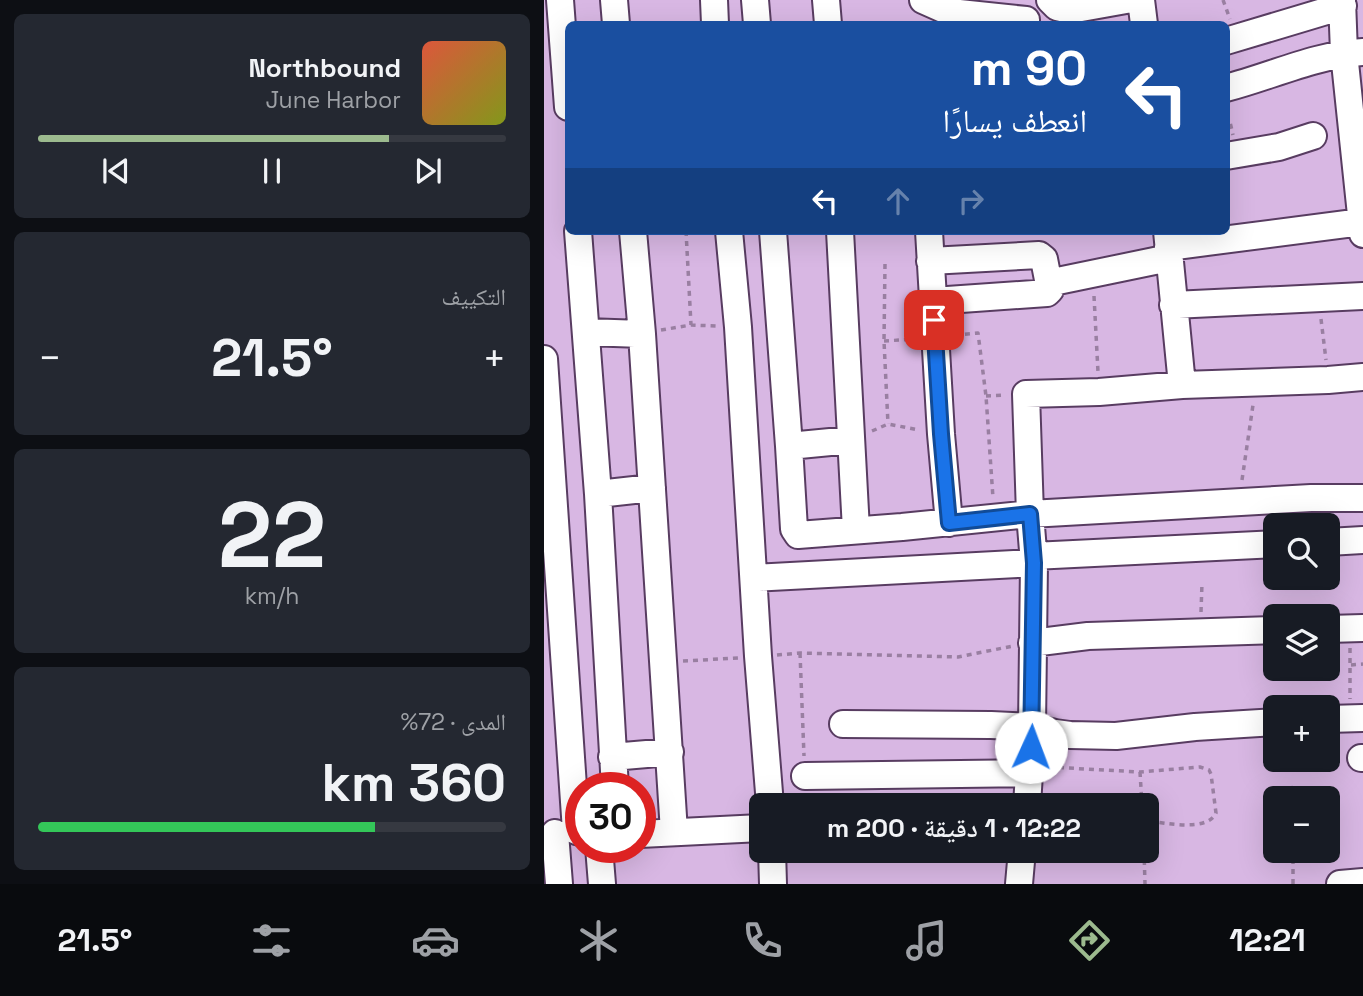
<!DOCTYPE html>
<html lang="ar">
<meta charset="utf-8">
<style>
body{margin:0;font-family:"Space Grotesk","Noto Naskh Arabic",sans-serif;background:#242831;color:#f1f3f6;direction:rtl;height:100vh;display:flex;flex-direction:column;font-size:26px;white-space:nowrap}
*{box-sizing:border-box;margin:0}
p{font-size:23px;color:#9ea1a6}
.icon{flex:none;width:38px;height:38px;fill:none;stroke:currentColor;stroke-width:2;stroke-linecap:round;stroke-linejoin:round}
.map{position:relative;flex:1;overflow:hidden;direction:ltr}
.details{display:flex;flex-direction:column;gap:14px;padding:14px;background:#0d0f14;width:544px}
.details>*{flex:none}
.top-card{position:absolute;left:21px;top:21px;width:665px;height:214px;border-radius:10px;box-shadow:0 7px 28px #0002;direction:rtl;background:#1a4fa0;color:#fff;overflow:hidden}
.tools{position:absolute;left:719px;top:513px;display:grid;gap:14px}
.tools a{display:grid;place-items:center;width:77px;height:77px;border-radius:10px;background:#171b24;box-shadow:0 7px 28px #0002;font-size:35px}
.speed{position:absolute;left:21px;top:772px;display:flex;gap:14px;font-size:35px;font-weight:700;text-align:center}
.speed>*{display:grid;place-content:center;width:91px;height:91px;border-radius:50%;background:#171b24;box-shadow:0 7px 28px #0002;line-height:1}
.speed .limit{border:10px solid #d22;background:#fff;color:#111}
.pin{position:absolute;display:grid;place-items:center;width:60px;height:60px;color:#fff;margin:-30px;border-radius:14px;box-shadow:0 4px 10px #0006}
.me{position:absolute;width:77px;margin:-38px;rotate:2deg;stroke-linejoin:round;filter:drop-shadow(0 0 5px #0008)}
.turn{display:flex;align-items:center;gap:24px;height:147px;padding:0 28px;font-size:32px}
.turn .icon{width:91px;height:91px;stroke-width:2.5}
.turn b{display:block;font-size:49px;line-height:60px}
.lanes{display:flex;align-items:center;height:66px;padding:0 28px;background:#0003;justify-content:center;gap:35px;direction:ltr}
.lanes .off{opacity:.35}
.big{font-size:52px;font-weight:600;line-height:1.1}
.details .widget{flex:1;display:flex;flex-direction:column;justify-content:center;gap:10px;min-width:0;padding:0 24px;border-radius:10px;background:#242831}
.details .dial{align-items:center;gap:0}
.dial b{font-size:91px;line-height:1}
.song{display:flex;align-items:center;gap:21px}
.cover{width:84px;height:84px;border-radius:10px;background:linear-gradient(135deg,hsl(10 70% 55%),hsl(70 70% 35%))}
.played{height:7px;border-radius:4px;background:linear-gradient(90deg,#9cba8e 75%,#363941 75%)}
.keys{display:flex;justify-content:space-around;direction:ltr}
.heat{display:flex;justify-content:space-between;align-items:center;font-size:38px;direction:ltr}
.charge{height:10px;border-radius:5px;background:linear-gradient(90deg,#34c759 72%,#363941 0)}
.trip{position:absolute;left:205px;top:793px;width:410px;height:70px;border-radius:10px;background:#171b24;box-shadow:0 7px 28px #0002;font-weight:600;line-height:70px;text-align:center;direction:rtl}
.tabs{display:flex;height:112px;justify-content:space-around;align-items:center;background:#090b0e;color:#9ea1a6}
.tabs .icon{width:49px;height:49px}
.tabs .active{color:#9cba8e}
.tabs b{font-size:32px;color:#f1f3f6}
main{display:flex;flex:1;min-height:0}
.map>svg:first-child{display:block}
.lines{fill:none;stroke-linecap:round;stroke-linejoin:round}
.minor-casing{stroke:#583c61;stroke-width:30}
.path{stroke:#997fa1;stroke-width:3.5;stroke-dasharray:5 5;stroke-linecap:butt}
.minor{stroke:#fff;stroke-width:26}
.route-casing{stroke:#114b97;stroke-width:18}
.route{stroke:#1a73e8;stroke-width:12}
</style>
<main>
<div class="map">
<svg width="819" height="884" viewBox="0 0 819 884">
<rect width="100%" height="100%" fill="#d8b7e3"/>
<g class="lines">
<defs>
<path id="minor" d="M16,0L24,107
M70,0L72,24
M170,0L171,24
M211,0L213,24
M282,0L284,24
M379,0L406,12L482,20
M506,0L513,7L526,10L582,0
M597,0L600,24
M798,0L800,53L819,234
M682,41L799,6
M682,88C728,76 771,55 819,52
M682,156L735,147L769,136
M34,231L54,494L71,788
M89,231L98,334L130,832
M185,231L194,327L214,656L226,805
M229,231L245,446L250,529L254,535L358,527L486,514L767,498H819
M296,231L312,530
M385,231L397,434L405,523
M623,231L638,385
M624,247L818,222
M386,261L495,255L500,259L506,290L503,293L389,301
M504,283L625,258
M629,305L819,296
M42,332L98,334
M0,359L32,831L37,832
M245,446L307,440
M54,494L108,488
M784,542L819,540
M489,556L732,544
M210,578L490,563
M784,629L819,628
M488,643L544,636L732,630
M784,719L819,718
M299,724L447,725L488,727L511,733L526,735L572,736L651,727L732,722
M68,757L126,752
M817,758H819
M261,776L486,773
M483,805L488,727L490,563L486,514L482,394L555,392L638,385L784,380L819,377
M11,833L15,884
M96,834L217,828
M55,847L58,884
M228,850L229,884
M475,884L478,850
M796,884L819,882"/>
</defs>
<use href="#minor" class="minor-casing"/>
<path class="path" d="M679,0L686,19
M682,115L686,122L689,135
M142,231L147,325
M341,264L340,341L344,424
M550,296L554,372
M777,319L782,360
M117,330L147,325L172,326
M411,335L434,333L442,396L449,498
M340,341L372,339
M442,396L462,395
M328,431L344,424L375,430
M698,480L709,405
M657,612L658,583
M806,648V699
M256,653L260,756
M233,655L256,653L414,657L469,646
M139,661L194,658
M807,665L819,664
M505,767L596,772L656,767L665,770L667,774L672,813C662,833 620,822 602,821
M596,772L598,805
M747,786L748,798
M600,850L601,884
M749,884V850"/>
<use href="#minor" class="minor"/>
</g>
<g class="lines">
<defs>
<path id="route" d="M390,320L397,434L405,523L486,514L490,563L487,747"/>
</defs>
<use href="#route" class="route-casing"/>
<use href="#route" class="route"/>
</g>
</svg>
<div class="tools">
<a><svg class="icon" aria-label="search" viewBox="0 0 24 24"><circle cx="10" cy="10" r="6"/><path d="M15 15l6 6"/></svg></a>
<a><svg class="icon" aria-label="layers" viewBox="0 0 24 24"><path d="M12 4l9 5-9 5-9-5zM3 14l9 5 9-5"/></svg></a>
<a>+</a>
<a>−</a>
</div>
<div class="speed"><div class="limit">30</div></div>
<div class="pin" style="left:390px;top:320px;background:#d93025"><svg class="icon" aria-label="arrive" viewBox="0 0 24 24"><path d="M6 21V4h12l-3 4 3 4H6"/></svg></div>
<svg class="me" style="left:487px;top:747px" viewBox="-20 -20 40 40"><circle r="19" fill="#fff"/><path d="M0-13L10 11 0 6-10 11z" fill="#1a73e8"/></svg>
<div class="trip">12:22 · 1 دقيقة · 200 m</div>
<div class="top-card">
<div class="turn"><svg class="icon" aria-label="left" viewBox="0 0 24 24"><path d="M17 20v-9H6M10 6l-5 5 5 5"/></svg><div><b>90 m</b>انعطف يسارًا</div></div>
<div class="lanes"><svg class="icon" aria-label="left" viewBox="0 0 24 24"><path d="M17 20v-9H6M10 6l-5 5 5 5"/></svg><svg class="icon off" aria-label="ahead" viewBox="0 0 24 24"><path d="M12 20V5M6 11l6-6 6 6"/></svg><svg class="icon off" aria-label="right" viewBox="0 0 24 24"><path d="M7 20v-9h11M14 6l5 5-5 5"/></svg></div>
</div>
</div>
<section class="details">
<div class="widget">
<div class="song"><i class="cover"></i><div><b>Northbound</b><p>June Harbor</p></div></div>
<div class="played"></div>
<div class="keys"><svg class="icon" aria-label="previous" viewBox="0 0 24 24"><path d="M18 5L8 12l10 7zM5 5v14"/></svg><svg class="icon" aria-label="pause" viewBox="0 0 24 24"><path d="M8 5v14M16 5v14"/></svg><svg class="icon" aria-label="next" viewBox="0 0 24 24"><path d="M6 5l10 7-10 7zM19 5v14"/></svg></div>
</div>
<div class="widget"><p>التكييف</p>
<div class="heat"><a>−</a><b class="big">21.5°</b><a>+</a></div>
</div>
<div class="widget dial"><b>22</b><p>km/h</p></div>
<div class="widget"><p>المدى · 72%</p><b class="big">360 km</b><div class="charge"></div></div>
</section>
</main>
<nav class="tabs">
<b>12:21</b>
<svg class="icon active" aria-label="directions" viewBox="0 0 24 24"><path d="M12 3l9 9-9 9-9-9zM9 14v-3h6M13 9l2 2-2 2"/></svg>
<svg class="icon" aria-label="music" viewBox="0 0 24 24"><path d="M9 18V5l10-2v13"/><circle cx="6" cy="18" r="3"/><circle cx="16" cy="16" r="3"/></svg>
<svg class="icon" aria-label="phone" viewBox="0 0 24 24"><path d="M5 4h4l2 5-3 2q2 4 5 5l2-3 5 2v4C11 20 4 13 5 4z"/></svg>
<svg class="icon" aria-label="climate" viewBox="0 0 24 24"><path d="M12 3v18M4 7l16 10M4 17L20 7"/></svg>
<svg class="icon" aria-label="car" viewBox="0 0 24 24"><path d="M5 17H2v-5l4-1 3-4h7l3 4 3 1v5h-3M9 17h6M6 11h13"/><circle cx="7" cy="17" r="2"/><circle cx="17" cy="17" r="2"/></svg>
<svg class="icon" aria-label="filters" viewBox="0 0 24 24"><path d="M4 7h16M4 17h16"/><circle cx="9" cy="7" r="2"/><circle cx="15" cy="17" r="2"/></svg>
<b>21.5°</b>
</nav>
